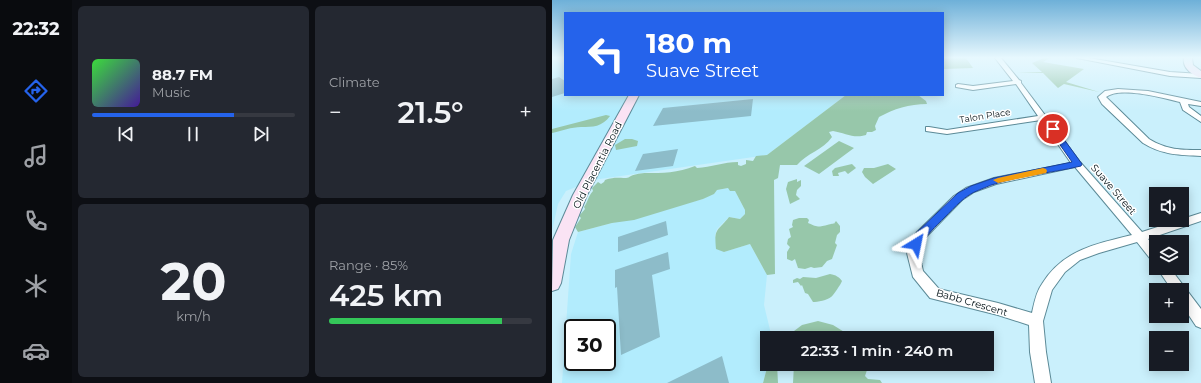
<!DOCTYPE html>
<meta charset="utf-8">
<style>
body{margin:0;font-family:Montserrat,sans-serif;background:#242831;color:#f1f3f6;height:100vh;display:flex;flex-direction:column;font-size:15px;white-space:nowrap}
*{box-sizing:border-box;margin:0}
p{font-size:13px;color:#9ea1a6}
.icon{flex:none;width:22px;height:22px;fill:none;stroke:currentColor;stroke-width:2;stroke-linecap:round;stroke-linejoin:round}
.map{position:relative;flex:1;overflow:hidden}
.sheet{display:flex;flex-direction:column;gap:6px;padding:6px;background:#0d0f14;width:480px}
.sheet>*{flex:none}
.top-card{position:absolute;left:12px;top:12px;width:380px;height:84px;border-radius:0px;box-shadow:0 2px 10px #0003;background:#2563eb;color:#fff;overflow:hidden}
.fabs{position:absolute;left:597px;top:187px;display:grid;gap:8px}
.fabs a{display:grid;place-items:center;width:40px;height:40px;border-radius:0px;background:#171b24;box-shadow:0 2px 10px #0003;font-size:20px}
.speed{position:absolute;left:12px;top:319px;display:flex;gap:8px;font-size:20px;font-weight:700;text-align:center}
.speed>*{display:grid;place-content:center;width:52px;height:52px;border-radius:50%;background:#171b24;box-shadow:0 2px 10px #0003;line-height:1}
.speed .limit{border:2px solid #111;border-radius:6px;background:#fff;color:#111}
.pin{position:absolute;display:grid;place-items:center;width:34px;height:34px;color:#fff;margin:-17px;border:2px solid #fff;border-radius:50%;box-shadow:0 1px 4px #0007}
.me{position:absolute;width:44px;margin:-22px;rotate:35deg;stroke-linejoin:round;filter:drop-shadow(0 0 3px #0008)}
.turn{display:flex;align-items:center;gap:14px;height:84px;padding:0 16px;font-size:18px}
.turn .icon{width:52px;height:52px;stroke-width:2.5}
.turn b{display:block;font-size:28px;line-height:34px}
.big{font-size:30px;font-weight:600;line-height:1.1}
.sheet .widget{flex:1;display:flex;flex-direction:column;justify-content:center;gap:6px;min-width:0;padding:0 14px;border-radius:6px;background:#242831}
.sheet .dial{align-items:center;gap:0}
.dial b{font-size:52px;line-height:1}
.song{display:flex;align-items:center;gap:12px}
.cover{width:48px;height:48px;border-radius:6px;background:linear-gradient(135deg,hsl(120 70% 55%),hsl(260 70% 35%))}
.played{height:4px;border-radius:2px;background:linear-gradient(90deg,#2563eb 70%,#363941 70%)}
.keys{display:flex;justify-content:space-around;direction:ltr}
.heat{display:flex;justify-content:space-between;align-items:center;font-size:22px;direction:ltr}
.charge{height:6px;border-radius:3px;background:linear-gradient(90deg,#34c759 85%,#363941 0)}
.sheet .tiles{flex:1;display:grid;gap:6px;grid-template-columns:repeat(2,1fr)}
.trip{position:absolute;left:208px;top:331px;width:234px;height:40px;border-radius:0px;background:#171b24;box-shadow:0 2px 10px #0003;font-weight:600;line-height:40px;text-align:center}
main{display:flex;flex:1;min-height:0}
.tabs{display:flex;flex-direction:column;width:72px;justify-content:space-around;align-items:center;background:#090b0e;color:#9ea1a6}
.tabs .icon{width:28px;height:28px}
.tabs .selected{color:#2563eb}
.tabs b{font-size:18px;color:#f1f3f6}
.map>svg:first-child{display:block}
.built{fill:#b2ecfd;fill-rule:evenodd}
.green{fill:#97c7aa}
.building{fill:#8dbcc9}
.lines{fill:none;stroke-linecap:round;stroke-linejoin:round}
.street-casing{stroke:#5c8a97;stroke-width:2}
.secondary-casing{stroke:#5c8a97;stroke-width:2}
.street{fill:#fff;fill-rule:evenodd}
.secondary{fill:#fae3f4;fill-rule:evenodd}
.route{fill:#2563eb;stroke:#184099}
.slow{fill:#f59e0b}
.labels{text-anchor:middle;stroke-width:3;stroke-linejoin:round;paint-order:stroke}
.far-street-label{font-size:9px;fill:#011015;stroke:#fff}
.street-label{font-size:10px;fill:#011015;stroke:#fff}
</style>
<main>
<nav class="tabs">
<b>22:32</b>
<svg class="icon selected" aria-label="directions" viewBox="0 0 24 24"><path d="M12 3l9 9-9 9-9-9zM9 14v-3h6M13 9l2 2-2 2"/></svg>
<svg class="icon" aria-label="music" viewBox="0 0 24 24"><path d="M9 18V5l10-2v13"/><circle cx="6" cy="18" r="3"/><circle cx="16" cy="16" r="3"/></svg>
<svg class="icon" aria-label="phone" viewBox="0 0 24 24"><path d="M5 4h4l2 5-3 2q2 4 5 5l2-3 5 2v4C11 20 4 13 5 4z"/></svg>
<svg class="icon" aria-label="climate" viewBox="0 0 24 24"><path d="M12 3v18M4 7l16 10M4 17L20 7"/></svg>
<svg class="icon" aria-label="car" viewBox="0 0 24 24"><path d="M5 17H2v-5l4-1 3-4h7l3 4 3 1v5h-3M9 17h6M6 11h13"/><circle cx="7" cy="17" r="2"/><circle cx="17" cy="17" r="2"/></svg>
</nav>
<section class="sheet">
<div class="tiles">
<div class="widget">
<div class="song"><i class="cover"></i><div><b>88.7 FM</b><p>Music</p></div></div>
<div class="played"></div>
<div class="keys"><svg class="icon" aria-label="previous" viewBox="0 0 24 24"><path d="M18 5L8 12l10 7zM5 5v14"/></svg><svg class="icon" aria-label="pause" viewBox="0 0 24 24"><path d="M8 5v14M16 5v14"/></svg><svg class="icon" aria-label="next" viewBox="0 0 24 24"><path d="M6 5l10 7-10 7zM19 5v14"/></svg></div>
</div>
<div class="widget"><p>Climate</p>
<div class="heat"><a>−</a><b class="big">21.5°</b><a>+</a></div>
</div>
<div class="widget dial"><b>20</b><p>km/h</p></div>
<div class="widget"><p>Range · 85%</p><b class="big">425 km</b><div class="charge"></div></div>
</div>
</section>
<div class="map">
<svg width="649" height="383" viewBox="0 0 649 383">
<rect width="100%" height="100%" fill="#caf0fc"/>
<path class="built" d="M0,59H2L8,63L13,62V95H294L215,155L41,180L14,191L6,204L0,231Z
M176,188L183,191L193,210V214L188,219L177,217L165,229L163,236L172,252L198,244L215,275L212,305L220,338H215L216,364L211,383H10L19,254L26,232L151,199L165,190ZM21,328H55V362H21Z"/>
<path class="green" d="M391,58H414L421,68L391,69Z
M492,58H498L491,62L532,69L514,82L547,92L512,84L506,88L491,73H465L490,72L480,63Z
M294,95H366L374,101L375,104C357,104 342,109 327,117L323,126L324,130L320,132H315L314,135C302,139 293,133 281,131L277,132L280,137C271,150 255,153 245,165H228L226,178L222,180L223,274L215,275L198,244L172,252L164,249C162,228 165,232 177,217L188,219L193,214V210L183,191H178L176,188L165,190L162,194L151,199L82,220L60,223L26,232L23,227L29,218L27,216L33,209L32,207C36,202 36,196 41,191L40,188L46,182L49,184L52,182L53,180C63,177 64,178 74,178C76,178 77,177 79,176C83,174 90,173 94,173C110,173 126,173 143,166L145,168C159,167 172,162 186,162V165L189,166L194,164V160L201,161L204,156L215,155Z
M54,115L58,116C50,127 41,127 29,127C20,127 9,131 0,133V129Z
M73,139H80L86,141L85,146L64,150L63,145Z
M287,141L302,148L267,174L252,166Z
M300,164L304,168L296,174L293,171L286,173L287,176H281L280,171L283,168Z
M336,164L344,169L321,184L313,177L310,172L312,168H322Z
M245,179V182L249,180V186L245,190L244,195L248,199L238,204L234,189L236,182Z
M255,218L257,220L256,223C267,228 267,227 279,224C285,222 280,226 284,221L288,226V232L285,235L283,243L285,245L280,259L275,261L270,267L262,268L259,267L253,269L246,268L243,259L240,261L235,259V252L238,247L235,244L236,239L239,237L237,229L241,227L240,225L241,220L247,218Z
M278,274C284,275 287,277 290,281C289,284 281,296 279,297C276,300 265,302 261,302L256,294L253,293L250,285L249,286L246,282L241,283V280L245,278L248,279L251,277L264,278Z
M266,321L281,325L302,338H239L242,335V331L250,325Z
M216,364H225L226,383H211Z
M242,364H317L313,376L316,379L328,380L330,383H241Z"/>
<path class="building" d="M7,77L13,81V93L0,97V79Z
M201,99L199,116L101,126L111,108Z
M126,149L121,166L83,171L91,154Z
M114,221L116,235L66,252V237Z
M116,252L118,269L100,275L108,337L69,355L65,287L63,288V270Z
M170,356L177,383H115Z"/>
<g class="lines">
<defs>
<path id="street" d="M443,58H449L467,80L469,81V83L528,162L590,232L649,213V221L596,239L604,249V263L600,261L585,242L547,253L528,260L513,272L500,290L491,321L494,352L499,383H483L478,352L477,325L446,315L378,298L361,277L355,253L364,233L402,196L414,188L442,178L519,163L489,120L395,134L374,131V127H377L395,130L486,116L464,84L421,90L404,87V85L406,84L421,86L461,81ZM523,167L580,235C543,244 511,250 490,284C484,292 482,304 480,313L446,303L387,289L371,271L367,253L373,238L410,200L422,192L444,184Z
M525,58H537L618,72L649,74V78L618,76Z
M566,89L596,91L649,102V106L636,104L637,107L649,116V122L631,110L628,102C611,98 568,86 554,97L597,139C615,150 629,150 649,150V156C628,155 610,155 591,143L550,104L546,97L553,91Z
M605,268H618L649,309V328L644,326L630,305V290H620Z"/>
<path id="secondary" d="M632,58H640L641,65L649,71V78C640,75 630,68 632,58Z
M77,95H87L35,195L17,240L9,283L6,289L0,291L1,240L21,195Z"/>
</defs>
<use href="#street" class="street-casing"/>
<use href="#secondary" class="secondary-casing"/>
<use href="#street" class="street"/>
<use href="#secondary" class="secondary"/>
</g>
<linearGradient id="sky" x2="0" y2="1"><stop stop-color="#6eb0d8"/><stop offset="0.52" stop-color="#e7f8fe"/><stop offset="1" stop-color="#e7f8fe" stop-opacity="0"/></linearGradient>
<rect width="649" height="111" fill="url(#sky)"/>
<path class="route" d="M498,127H503L530,164L529,166C496,174 457,176 427,190C413,195 403,207 393,217C383,227 375,234 368,247L364,248L361,247L359,244L364,233L406,193L419,186L442,178L520,162L497,129Z"/>
<path class="slow" d="M491,168L494,169L495,171L494,173L446,183L441,180L446,178Z"/>
<g class="labels">
<g class="far-street-label">
<text transform="translate(433 116) rotate(-9)" y="3">Talon Place</text>
</g>
<g class="street-label">
<text transform="translate(45 165) rotate(-63)" y="4">Old Placentia Road</text>
<text transform="translate(562 189) rotate(49)" y="4">Suave Street</text>
<text transform="translate(420 302) rotate(16)" y="4">Babb Crescent</text>
</g>
</g>
</svg>
<div class="fabs">
<a><svg class="icon" aria-label="sound" viewBox="0 0 24 24"><path d="M4 9h4l5-4v14l-5-4H4zM17 9q2 3 0 6"/></svg></a>
<a><svg class="icon" aria-label="layers" viewBox="0 0 24 24"><path d="M12 4l9 5-9 5-9-5zM3 14l9 5 9-5"/></svg></a>
<a>+</a>
<a>−</a>
</div>
<div class="speed"><div class="limit">30</div></div>
<div class="pin" style="left:501px;top:129px;background:#d93025"><svg class="icon" aria-label="arrive" viewBox="0 0 24 24"><path d="M6 21V4h12l-3 4 3 4H6"/></svg></div>
<svg class="me" style="left:364px;top:244px" viewBox="-20 -20 40 40"><path d="M0-17L14 15 0 8-14 15z" fill="#2563eb" stroke="#fff" stroke-width="4"/></svg>
<div class="trip">22:33 · 1 min · 240 m</div>
<div class="top-card">
<div class="turn"><svg class="icon" aria-label="left" viewBox="0 0 24 24"><path d="M17 20v-9H6M10 6l-5 5 5 5"/></svg><div><b>180 m</b>Suave Street</div></div>
</div>
</div>
</main>
